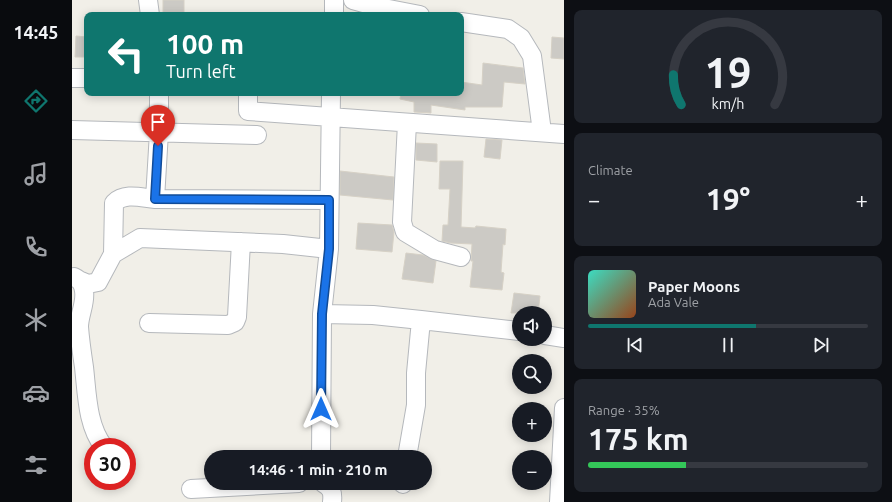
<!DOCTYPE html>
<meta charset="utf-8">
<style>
body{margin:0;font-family:Ubuntu,sans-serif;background:#20242c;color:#f1f3f6;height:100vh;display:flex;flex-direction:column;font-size:15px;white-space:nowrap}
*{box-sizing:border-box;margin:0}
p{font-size:13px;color:#9ea1a6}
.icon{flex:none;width:22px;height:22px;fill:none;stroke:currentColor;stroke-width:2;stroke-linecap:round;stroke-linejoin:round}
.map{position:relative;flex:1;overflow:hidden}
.panel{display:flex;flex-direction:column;gap:10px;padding:10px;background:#0d0f14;width:328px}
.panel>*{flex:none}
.banner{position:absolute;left:12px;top:12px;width:380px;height:84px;border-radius:8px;box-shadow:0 2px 10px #0003;background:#0f766e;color:#fff;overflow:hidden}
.controls{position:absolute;left:440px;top:306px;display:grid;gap:8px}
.controls a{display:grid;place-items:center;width:40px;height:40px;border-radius:50%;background:#171b24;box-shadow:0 2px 10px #0003;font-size:20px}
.speed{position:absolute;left:12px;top:438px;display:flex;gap:8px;font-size:20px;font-weight:700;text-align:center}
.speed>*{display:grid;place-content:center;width:52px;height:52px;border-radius:50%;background:#171b24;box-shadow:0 2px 10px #0003;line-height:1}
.speed .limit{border:6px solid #d22;background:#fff;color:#111}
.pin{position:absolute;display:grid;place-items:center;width:34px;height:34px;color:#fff;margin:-41px -17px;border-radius:50% 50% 50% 0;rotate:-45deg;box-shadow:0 0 4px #0007}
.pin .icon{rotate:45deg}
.me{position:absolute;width:44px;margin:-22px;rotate:0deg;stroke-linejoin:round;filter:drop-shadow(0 0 3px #0008)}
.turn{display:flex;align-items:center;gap:14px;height:84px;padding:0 16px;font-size:18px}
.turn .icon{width:52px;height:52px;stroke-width:2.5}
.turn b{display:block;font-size:28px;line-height:34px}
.big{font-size:30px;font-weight:700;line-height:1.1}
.panel .card{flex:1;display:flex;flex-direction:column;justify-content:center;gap:6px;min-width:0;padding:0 14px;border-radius:8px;background:#20242c}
.panel .dial{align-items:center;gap:0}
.dial svg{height:104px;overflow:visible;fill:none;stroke:#363941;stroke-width:7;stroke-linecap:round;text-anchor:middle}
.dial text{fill:#f1f3f6;stroke:none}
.song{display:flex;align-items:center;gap:12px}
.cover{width:48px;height:48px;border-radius:6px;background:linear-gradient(135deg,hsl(170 70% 55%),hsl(20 70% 35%))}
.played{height:4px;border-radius:2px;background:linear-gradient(90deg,#0f766e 60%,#363941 60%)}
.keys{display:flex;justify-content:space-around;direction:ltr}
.heat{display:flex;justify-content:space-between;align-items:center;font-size:22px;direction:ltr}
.charge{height:6px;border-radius:3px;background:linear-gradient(90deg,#34c759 35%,#363941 0)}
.trip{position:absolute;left:132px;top:450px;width:228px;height:40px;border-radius:20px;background:#171b24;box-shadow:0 2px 10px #0003;font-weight:700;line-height:40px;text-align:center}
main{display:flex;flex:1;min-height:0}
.tab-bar{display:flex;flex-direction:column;width:72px;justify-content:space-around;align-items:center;background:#090b0e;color:#9ea1a6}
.tab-bar .icon{width:28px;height:28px}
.tab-bar .on{color:#0f766e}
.tab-bar b{font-size:18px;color:#f1f3f6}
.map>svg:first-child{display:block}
.building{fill:#cccac5;stroke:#d6d1c6}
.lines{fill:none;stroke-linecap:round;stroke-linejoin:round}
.minor-casing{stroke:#b5b8bc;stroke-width:20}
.minor{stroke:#fff;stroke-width:18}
.route-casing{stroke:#114b97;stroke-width:10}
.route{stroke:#1a73e8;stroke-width:7}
</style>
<main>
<nav class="tab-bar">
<b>14:45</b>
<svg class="icon on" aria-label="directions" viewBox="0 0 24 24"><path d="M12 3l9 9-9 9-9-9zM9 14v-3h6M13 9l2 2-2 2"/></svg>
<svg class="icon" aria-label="music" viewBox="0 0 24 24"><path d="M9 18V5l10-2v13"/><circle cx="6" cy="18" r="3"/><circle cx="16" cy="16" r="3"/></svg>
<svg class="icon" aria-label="phone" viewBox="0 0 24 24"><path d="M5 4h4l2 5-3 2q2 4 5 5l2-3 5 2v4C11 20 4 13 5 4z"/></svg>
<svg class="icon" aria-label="climate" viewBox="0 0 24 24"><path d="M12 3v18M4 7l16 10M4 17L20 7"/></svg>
<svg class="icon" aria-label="car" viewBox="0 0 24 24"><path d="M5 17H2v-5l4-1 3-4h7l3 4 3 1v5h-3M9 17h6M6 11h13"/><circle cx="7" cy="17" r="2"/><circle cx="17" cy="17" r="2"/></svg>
<svg class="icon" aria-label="filters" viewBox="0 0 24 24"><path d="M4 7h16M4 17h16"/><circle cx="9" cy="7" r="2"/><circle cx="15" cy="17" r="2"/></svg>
</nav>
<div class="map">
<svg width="492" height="502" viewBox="0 0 492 502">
<rect width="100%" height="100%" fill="#f1efe8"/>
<path class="building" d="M91,0H112V15H91Z
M4,36L15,37V57H3Z
M480,37L492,38V59L479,58Z
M411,63L451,68L453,84L432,82L430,107H393V110L359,105V113L342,112V102L328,99L329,93H389V82L410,85Z
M414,139L430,140L428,159L412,157Z
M344,143L365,144V162L344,160Z
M368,161H391L389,227L403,228L404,226L434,229L433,245L431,244L429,272L432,273L430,290L398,287L401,261H399L400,244L379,243L370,241L371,225H376L378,189H367Z
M268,171L322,177L321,200L268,195Z
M286,223L320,225L322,232L320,252L284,249Z
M334,253L351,255L364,261L361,283L330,279Z
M442,293L468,296L466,313H439Z"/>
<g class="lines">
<defs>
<path id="minor" d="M76,0L78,15
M281,0L306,7L348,15
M262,15V0
M389,22L436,29L449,38L460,56L470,132
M0,78H15
M176,93V111L492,134
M335,123L330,222L333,232L363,250L389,257
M0,130L185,135
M83,199L87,132V93
M41,254L42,203C53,192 70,198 83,199L257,200
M2,277C8,280 11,283 12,291C14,303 7,315 7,327C8,340 10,354 12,367C15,393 15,426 32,447
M9,281L16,284L26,282L41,254L68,238L211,244L257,249
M250,314L301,315L349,320L344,373V405L335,457
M349,320L447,331
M77,323L156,325L163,322L165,317L169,242
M473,335L492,338
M249,457L250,314L257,249L259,93
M251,483C260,488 261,493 260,502
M331,484V483
M119,489L227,483
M487,502L492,408"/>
</defs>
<use href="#minor" class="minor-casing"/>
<use href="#minor" class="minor"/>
</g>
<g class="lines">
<defs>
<path id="route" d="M86,146L83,199L257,200V249L250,314L249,409"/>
</defs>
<use href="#route" class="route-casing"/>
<use href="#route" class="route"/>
</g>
</svg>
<div class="controls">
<a><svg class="icon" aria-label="sound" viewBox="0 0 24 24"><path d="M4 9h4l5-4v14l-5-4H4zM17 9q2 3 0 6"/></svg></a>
<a><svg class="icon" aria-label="search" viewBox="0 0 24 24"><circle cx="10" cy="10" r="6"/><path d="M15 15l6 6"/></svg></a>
<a>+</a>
<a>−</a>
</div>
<div class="speed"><div class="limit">30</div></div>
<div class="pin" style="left:86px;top:146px;background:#d93025"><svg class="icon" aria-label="arrive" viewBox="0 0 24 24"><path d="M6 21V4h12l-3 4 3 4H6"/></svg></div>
<svg class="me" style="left:249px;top:409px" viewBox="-20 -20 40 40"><path d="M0-17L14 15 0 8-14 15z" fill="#1a73e8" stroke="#fff" stroke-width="4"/></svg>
<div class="trip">14:46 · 1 min · 210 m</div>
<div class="banner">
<div class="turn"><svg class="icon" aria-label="left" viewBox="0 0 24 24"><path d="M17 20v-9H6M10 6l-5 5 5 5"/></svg><div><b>100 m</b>Turn left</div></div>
</div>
</div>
<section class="panel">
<div class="card dial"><svg viewBox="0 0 100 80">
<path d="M14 69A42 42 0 1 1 86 69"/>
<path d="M14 69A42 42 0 0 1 8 46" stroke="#0f766e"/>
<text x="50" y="56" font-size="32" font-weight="700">19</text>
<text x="50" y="72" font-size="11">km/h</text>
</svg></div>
<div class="card"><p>Climate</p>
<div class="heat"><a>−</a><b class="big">19°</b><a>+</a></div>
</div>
<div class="card">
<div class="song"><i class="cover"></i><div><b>Paper Moons</b><p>Ada Vale</p></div></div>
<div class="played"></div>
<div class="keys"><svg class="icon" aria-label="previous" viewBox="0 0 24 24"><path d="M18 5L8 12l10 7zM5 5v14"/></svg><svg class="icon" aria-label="pause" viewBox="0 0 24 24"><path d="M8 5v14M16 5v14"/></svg><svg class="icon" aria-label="next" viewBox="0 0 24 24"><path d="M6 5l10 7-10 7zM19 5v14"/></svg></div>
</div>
<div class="card"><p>Range · 35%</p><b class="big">175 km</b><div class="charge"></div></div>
</section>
</main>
